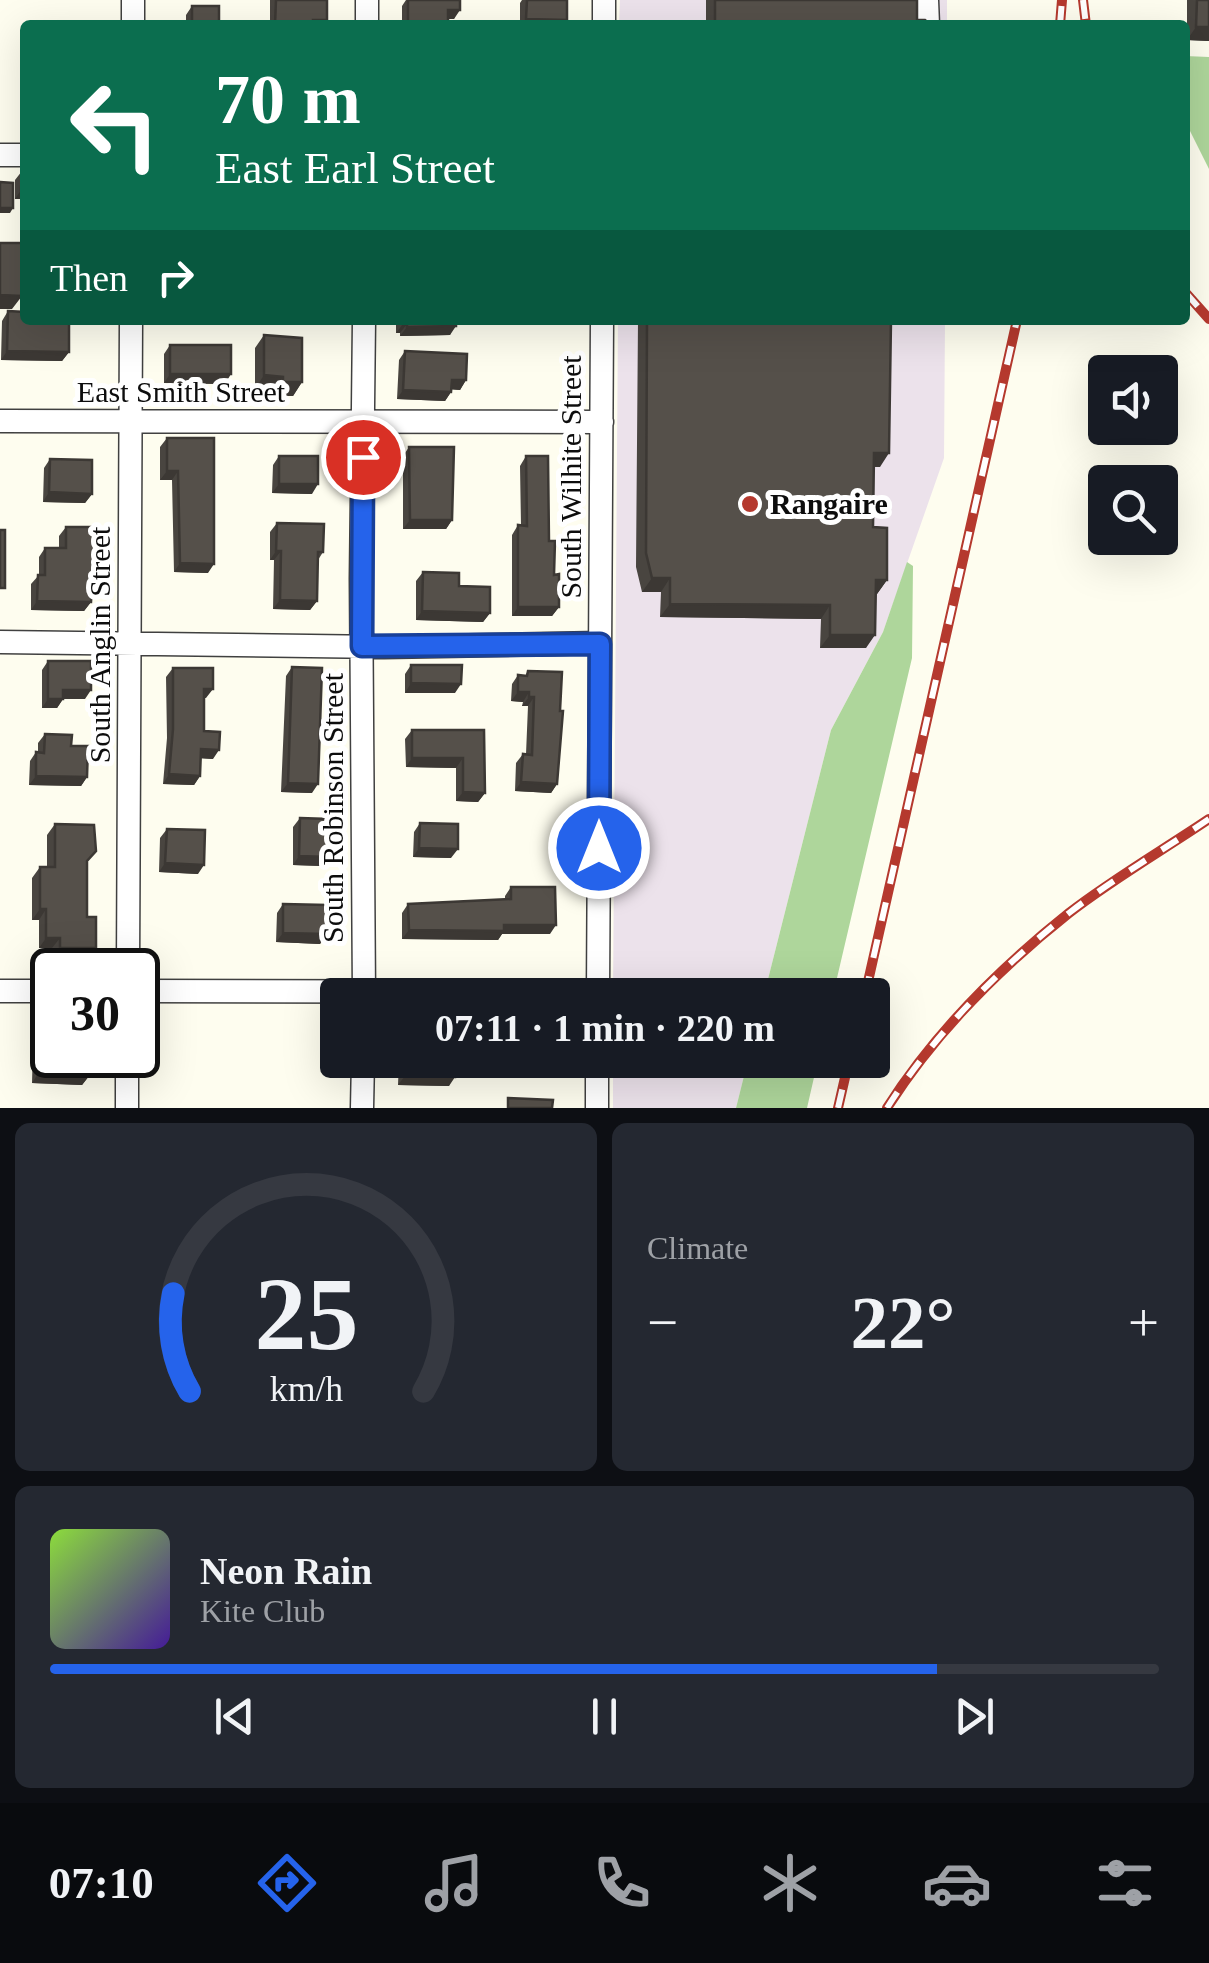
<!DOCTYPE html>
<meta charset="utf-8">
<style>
body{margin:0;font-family:Georgia,serif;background:#242831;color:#f1f3f6;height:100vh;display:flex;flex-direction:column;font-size:38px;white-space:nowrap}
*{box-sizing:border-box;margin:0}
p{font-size:32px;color:#9ea1a6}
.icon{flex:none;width:55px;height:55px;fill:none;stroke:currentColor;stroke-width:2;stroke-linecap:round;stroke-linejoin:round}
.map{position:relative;height:1108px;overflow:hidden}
.side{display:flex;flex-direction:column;gap:15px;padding:15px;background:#0d0f14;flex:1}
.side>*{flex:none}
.top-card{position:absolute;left:20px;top:20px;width:1170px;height:305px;border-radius:10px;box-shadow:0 10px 40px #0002;background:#0b6e4f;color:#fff;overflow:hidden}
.tools{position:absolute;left:1088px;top:355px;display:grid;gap:20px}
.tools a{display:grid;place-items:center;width:90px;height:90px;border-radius:10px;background:#171b24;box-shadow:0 10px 40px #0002;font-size:50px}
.speed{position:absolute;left:30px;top:948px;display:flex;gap:20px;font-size:50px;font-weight:700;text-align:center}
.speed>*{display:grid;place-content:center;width:130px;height:130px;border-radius:50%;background:#171b24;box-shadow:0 10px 40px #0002;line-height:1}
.speed .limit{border:5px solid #111;border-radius:15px;background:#fff;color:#111}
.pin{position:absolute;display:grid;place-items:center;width:85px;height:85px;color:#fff;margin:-42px;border:5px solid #fff;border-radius:50%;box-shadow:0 2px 10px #0007}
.me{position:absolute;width:110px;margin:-55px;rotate:0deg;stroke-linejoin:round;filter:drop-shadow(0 0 8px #0008)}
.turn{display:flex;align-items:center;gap:35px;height:210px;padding:0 30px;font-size:45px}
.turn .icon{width:130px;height:130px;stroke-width:2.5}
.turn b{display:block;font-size:70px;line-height:85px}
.then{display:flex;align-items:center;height:95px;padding:0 30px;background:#0003;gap:20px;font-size:38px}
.big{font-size:75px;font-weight:700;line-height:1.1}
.side .card{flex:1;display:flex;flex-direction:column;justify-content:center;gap:15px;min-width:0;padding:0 35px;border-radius:15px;background:#242831}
.side .dial{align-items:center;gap:0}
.dial svg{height:260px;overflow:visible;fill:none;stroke:#363941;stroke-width:7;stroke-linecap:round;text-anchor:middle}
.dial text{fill:#f1f3f6;stroke:none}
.song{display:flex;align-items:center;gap:30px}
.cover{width:120px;height:120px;border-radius:15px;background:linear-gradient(135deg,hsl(90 70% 55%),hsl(260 70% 35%))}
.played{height:10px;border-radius:5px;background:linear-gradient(90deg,#2563eb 80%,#363941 80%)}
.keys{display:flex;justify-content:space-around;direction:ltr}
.heat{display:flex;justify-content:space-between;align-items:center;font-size:55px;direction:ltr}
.side .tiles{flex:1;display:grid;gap:15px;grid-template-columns:1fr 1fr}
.card:last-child{grid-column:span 2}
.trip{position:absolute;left:320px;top:978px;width:570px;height:100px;border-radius:10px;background:#171b24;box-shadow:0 10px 40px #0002;font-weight:700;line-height:100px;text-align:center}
.menu{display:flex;height:160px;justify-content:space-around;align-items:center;background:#090b0e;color:#9ea1a6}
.menu .icon{width:70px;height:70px}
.menu .current{color:#2563eb}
.menu b{font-size:45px;color:#f1f3f6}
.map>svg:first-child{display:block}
.industrial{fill:#ece2eb}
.forest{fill:#aed69b}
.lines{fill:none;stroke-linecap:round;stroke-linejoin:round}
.minor-casing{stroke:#404040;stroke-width:25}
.minor{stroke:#fff;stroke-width:22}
.rail-casing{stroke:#b5392e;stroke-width:10}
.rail{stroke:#fff;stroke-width:6;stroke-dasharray:19;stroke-linecap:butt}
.wall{fill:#494540}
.shaded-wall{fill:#3c3834}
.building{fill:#55504a;stroke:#3c3834;stroke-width:2.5}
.route-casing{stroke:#184099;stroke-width:25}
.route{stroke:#2563eb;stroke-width:18}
.poi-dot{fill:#b5392e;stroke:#fff;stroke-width:4}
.labels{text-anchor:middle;stroke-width:10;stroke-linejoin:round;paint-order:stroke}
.street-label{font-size:30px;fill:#0d0d0d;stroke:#fff}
.poi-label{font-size:30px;font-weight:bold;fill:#0d0d0d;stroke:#fff;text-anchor:start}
</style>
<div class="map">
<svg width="1209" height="1108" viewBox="0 0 1209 1108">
<rect width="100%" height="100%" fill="#fefdef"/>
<path class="industrial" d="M620,0H947V25H619Z
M618,320H945L944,458L883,632L831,730L764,995H613Z
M613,1060H748L736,1108H613Z"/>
<path class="forest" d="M1185,56L1209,57V169L1185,121Z
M907,562L913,566L912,658L833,995H764L831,730L883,632Z
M748,1060H818L807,1108H736Z"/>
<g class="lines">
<defs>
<path id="minor" d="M927,0L928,25
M133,25V0
M367,25V0
M604,25V0
M0,155H25
M0,421L602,422
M0,642L384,647L600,643
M128,970L131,320
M0,991H52
M138,991L635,992
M364,995L361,579L364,320
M598,995L602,320
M127,1108V1055
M362,1108L363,1060
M597,1108V1060"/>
</defs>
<use href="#minor" class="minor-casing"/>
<use href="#minor" class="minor"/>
<defs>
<path id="rail" d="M1083,0L1086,25
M1060,25L1062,0
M1185,292L1209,319
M865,995L1017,320
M838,1108L849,1060
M887,1108C934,1034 1001,967 1069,913C1113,879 1163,850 1209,819"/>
</defs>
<use href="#rail" class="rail-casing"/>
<use href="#rail" class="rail"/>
</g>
<path class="wall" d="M270,0H327L324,25H270Z
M406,0H460L454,19H448L446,25H402V6Z
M522,0H567V20L564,25H520V3Z
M706,0H917V20L931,25H706Z
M1187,0H1209V41L1187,40Z
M192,6L219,25H186V15Z
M22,171H25V199H15V180Z
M8,311L69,352L62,361L1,360L2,321Z
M396,320H456L450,335L400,336V333H396Z
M638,320H891L880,467H873V527L887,580L877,594H875L866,648H820L821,619L660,617L661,592H642L636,567Z
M264,335L302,382L293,396H273V391L255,389V348Z
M170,345L225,384L164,383V354Z
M405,351L466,380L460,390L451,389V392L445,401L397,399L399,360Z
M167,438H214L208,573L174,572L172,480H160V447Z
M409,447L452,520L446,529H403V456Z
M279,456L312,494L272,493L273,465Z
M526,456L549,541L554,575L559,607L552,616H512V535L518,525H521L520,466Z
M50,459L92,494L85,503L43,502L44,468Z
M277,523L323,552L318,560L317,601L310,610L273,609L274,560H270V532Z
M66,527L91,602L84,611L31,610V584L39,575V557L45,548H59V536Z
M423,572L459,586L490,613L483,622L416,620V581Z
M48,661L85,699H63L57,708H42V670Z
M411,665L455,693H405V674Z
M292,667L312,793L281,792L286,676Z
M173,668L206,698H204V731L213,759L201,758L200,776L194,785L163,784L167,738L166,677Z
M528,671L557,784L551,793L515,791L516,763L523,754H526L528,706H522L523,702L511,701L512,684L518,675L525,676Z
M412,730H484L485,793L478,802L456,801V768L406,767L405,739Z
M45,734L71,746L87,777L81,786L29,785L30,761L36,752H38V743Z
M300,818L322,866L293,865V827Z
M420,823L451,858L413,857L414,832Z
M55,824L87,864V917L96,948L88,959H53L52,948H39V920H32V878L40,867H47V835Z
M167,829L198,874L159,872L160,838Z
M511,887L550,934H502L498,940L402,939V913L408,904L505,899V896Z
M283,904L326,934L320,944L276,942L277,913Z
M40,1037L89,1076L82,1085L32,1083L33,1046Z
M399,1060H455L449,1086L398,1085Z"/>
<path class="shaded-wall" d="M448,10H460L454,19H442Z
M526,19L567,20L564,25H522Z
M313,20H327L324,25H310Z
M408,22H448L446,25H406Z
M1196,27H1209V41L1187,40Z
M21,190H25V199H15Z
M0,208H13L10,213H0Z
M0,295L22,296L12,309H0Z
M403,324H407L400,333H396Z
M456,326L450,335L400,336L407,327Z
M7,351L69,352L62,361L1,360Z
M170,374H231L225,384L164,383Z
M264,375L283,377L273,391L255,389Z
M452,380H466L460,390L445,389Z
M283,382H302L293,396H273Z
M403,390L451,392L445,401L397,399Z
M874,453H889L880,467L864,466Z
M167,471H178L172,480H160Z
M279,484H318L312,494L272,493Z
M49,492L92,494L85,503L43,502Z
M410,520H452L446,529H403Z
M276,551H281L274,560H270Z
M180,563L214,564L208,573L174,572Z
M652,578H670L661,592H642Z
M876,580H887L877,594H866Z
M280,600L317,601L310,610L273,609Z
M37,601L91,602L84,611L31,610Z
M670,604L830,605L821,619L660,617Z
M518,607H559L552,616H512Z
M422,611L490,613L483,622L416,620Z
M830,635H875L866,648H820Z
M411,683L461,684L455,693H405Z
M204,689H213L206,698H198Z
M63,690H91L85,699H63L57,708H42L48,699Z
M518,692H529L523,702L511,701Z
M529,697H534L528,706H522Z
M201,749L219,750L213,759L195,758Z
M412,758H463L456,768L406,767Z
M169,774L200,776L194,785L163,784Z
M36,776L87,777L81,786L29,785Z
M521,782L557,784L551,793L515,791Z
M288,783L318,784L312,793L281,792Z
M463,792L485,793L478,802L456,801Z
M419,848L458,849L451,858L413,857Z
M299,856L329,857L322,866L293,865Z
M165,863L204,865L198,874L159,872Z
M40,909H46L39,920H32Z
M504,925H556L550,934H502L498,940L402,939L409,930Z
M283,933L326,934L320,944L276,942Z
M46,938H60L52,948H39Z
M60,948H96L88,959H53Z
M487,1060H546L542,1064L484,1065Z
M38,1074L89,1076L82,1085L32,1083Z
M405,1076L455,1077L449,1086L398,1085Z"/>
<path class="building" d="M276,0H327V20H313V25H275Z
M408,0H460V10H448V22H408Z
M527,0H567V20L526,19Z
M715,0H917V20H925L931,25H715Z
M1197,0H1209V27H1196Z
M192,6H219V25H192Z
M22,171H25V190H21Z
M0,182L13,183V208H0Z
M0,243H22V248H25V277H22V296L0,295Z
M8,311L25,312V320H69V352L7,351Z
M403,320H456V326L407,327V324H403Z
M647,320H891L889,453H874L873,527L887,528V580H876L875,635H830V605L670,604V578H652L646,553Z
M264,335L302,338V382H283V377L264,375Z
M170,345H231V374H170Z
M405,351L467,354L466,380H452L451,392L403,390Z
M167,438H214V564L180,563L178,471H167Z
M409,447H454L452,520H410Z
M279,456H318V484H279Z
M526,456H548L549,541H555L554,575L559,574V607H518V525L527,526Z
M50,459L92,460V494L49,492Z
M277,523L324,524L323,552H318L317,601L280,600L281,551H276Z
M66,527H96L91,602L37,601L38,575H45V548H66Z
M0,530H5V588H0Z
M423,572L459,573V586L490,587V613L422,611Z
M48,661H91V690H63V699H48Z
M411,665H462L461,684L411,683Z
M292,667L322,668L318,784L288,783Z
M173,668H213V689H204V731L220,732L219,750L201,749L200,776L169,774L173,729Z
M528,671L562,672L560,711H563L557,784L521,782L523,754L532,755L534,697H529V692H518V675L527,676Z
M412,730H484L485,793L463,792V758H412Z
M45,734L72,735L71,746H88L87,777L36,776V752L44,753Z
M300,818L329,819V857L299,856Z
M420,823L458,824V849L419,848Z
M55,824L94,825L96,851L87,861V917H96V948H60V938H46V909H40V867H55Z
M167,829L205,830L204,865L165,863Z
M511,887H555L556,925H504V931L409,930L408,904L511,899Z
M283,904L327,905L326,934L283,933Z
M40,1037L52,1038V1055H90L89,1076L38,1074Z
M405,1060H455V1077L405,1076Z
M508,1098L553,1100L552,1108H508Z"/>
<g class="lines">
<defs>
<path id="route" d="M363,457L362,646L600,644L599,848"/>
</defs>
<use href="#route" class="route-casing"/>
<use href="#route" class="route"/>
</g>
<circle class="poi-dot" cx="750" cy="504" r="10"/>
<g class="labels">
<g class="street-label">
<text x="181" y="402">East Smith Street</text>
<text transform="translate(571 477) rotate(-90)" y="10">South Wilhite Street</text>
<text transform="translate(100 645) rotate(-90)" y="10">South Anglin Street</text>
<text transform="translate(333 808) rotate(-90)" y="10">South Robinson Street</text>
</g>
<g class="poi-label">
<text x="770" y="514">Rangaire</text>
</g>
</g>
</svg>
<div class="tools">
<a><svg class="icon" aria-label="sound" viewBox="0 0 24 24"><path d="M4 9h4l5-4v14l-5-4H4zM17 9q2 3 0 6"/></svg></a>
<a><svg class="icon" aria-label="search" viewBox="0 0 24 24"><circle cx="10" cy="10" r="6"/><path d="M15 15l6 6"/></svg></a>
</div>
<div class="speed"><div class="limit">30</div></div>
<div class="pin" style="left:363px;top:457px;background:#d93025"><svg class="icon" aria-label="arrive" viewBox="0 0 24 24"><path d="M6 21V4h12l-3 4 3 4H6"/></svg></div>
<svg class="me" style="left:599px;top:848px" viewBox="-20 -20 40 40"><circle r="17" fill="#2563eb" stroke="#fff" stroke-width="3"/><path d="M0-11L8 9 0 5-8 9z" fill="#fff"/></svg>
<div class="trip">07:11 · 1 min · 220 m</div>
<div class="top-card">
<div class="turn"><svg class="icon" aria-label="left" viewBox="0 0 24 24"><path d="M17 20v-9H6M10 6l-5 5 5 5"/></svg><div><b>70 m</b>East Earl Street</div></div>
<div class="then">Then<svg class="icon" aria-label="right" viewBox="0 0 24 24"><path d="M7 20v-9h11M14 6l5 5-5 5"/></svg></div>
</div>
</div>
<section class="side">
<div class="tiles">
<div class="card dial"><svg viewBox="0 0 100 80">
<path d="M14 69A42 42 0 1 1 86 69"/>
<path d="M14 69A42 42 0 0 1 9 39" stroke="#2563eb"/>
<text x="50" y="56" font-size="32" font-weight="700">25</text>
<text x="50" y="72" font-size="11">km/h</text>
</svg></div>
<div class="card"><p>Climate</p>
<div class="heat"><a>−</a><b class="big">22°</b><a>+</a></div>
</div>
<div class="card">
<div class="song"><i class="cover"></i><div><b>Neon Rain</b><p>Kite Club</p></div></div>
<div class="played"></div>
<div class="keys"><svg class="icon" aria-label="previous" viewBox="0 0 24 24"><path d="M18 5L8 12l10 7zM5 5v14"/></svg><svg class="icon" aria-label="pause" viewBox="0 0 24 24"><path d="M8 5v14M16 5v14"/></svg><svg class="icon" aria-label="next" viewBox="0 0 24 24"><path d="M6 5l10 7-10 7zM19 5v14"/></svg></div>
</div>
</div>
</section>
<nav class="menu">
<b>07:10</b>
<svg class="icon current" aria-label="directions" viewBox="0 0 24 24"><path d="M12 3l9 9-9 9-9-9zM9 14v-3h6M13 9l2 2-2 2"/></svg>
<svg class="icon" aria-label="music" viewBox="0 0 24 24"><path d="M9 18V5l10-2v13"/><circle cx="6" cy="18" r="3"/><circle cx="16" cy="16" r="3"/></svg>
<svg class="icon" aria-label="phone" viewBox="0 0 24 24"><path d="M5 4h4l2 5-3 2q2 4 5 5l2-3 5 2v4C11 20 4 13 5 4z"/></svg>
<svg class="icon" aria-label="climate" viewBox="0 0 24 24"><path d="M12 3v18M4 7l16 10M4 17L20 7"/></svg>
<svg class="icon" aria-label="car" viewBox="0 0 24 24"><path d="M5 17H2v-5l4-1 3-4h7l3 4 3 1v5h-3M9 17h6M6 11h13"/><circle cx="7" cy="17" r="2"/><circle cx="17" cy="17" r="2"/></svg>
<svg class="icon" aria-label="filters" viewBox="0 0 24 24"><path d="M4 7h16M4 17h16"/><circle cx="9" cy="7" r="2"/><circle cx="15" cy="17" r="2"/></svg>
</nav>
